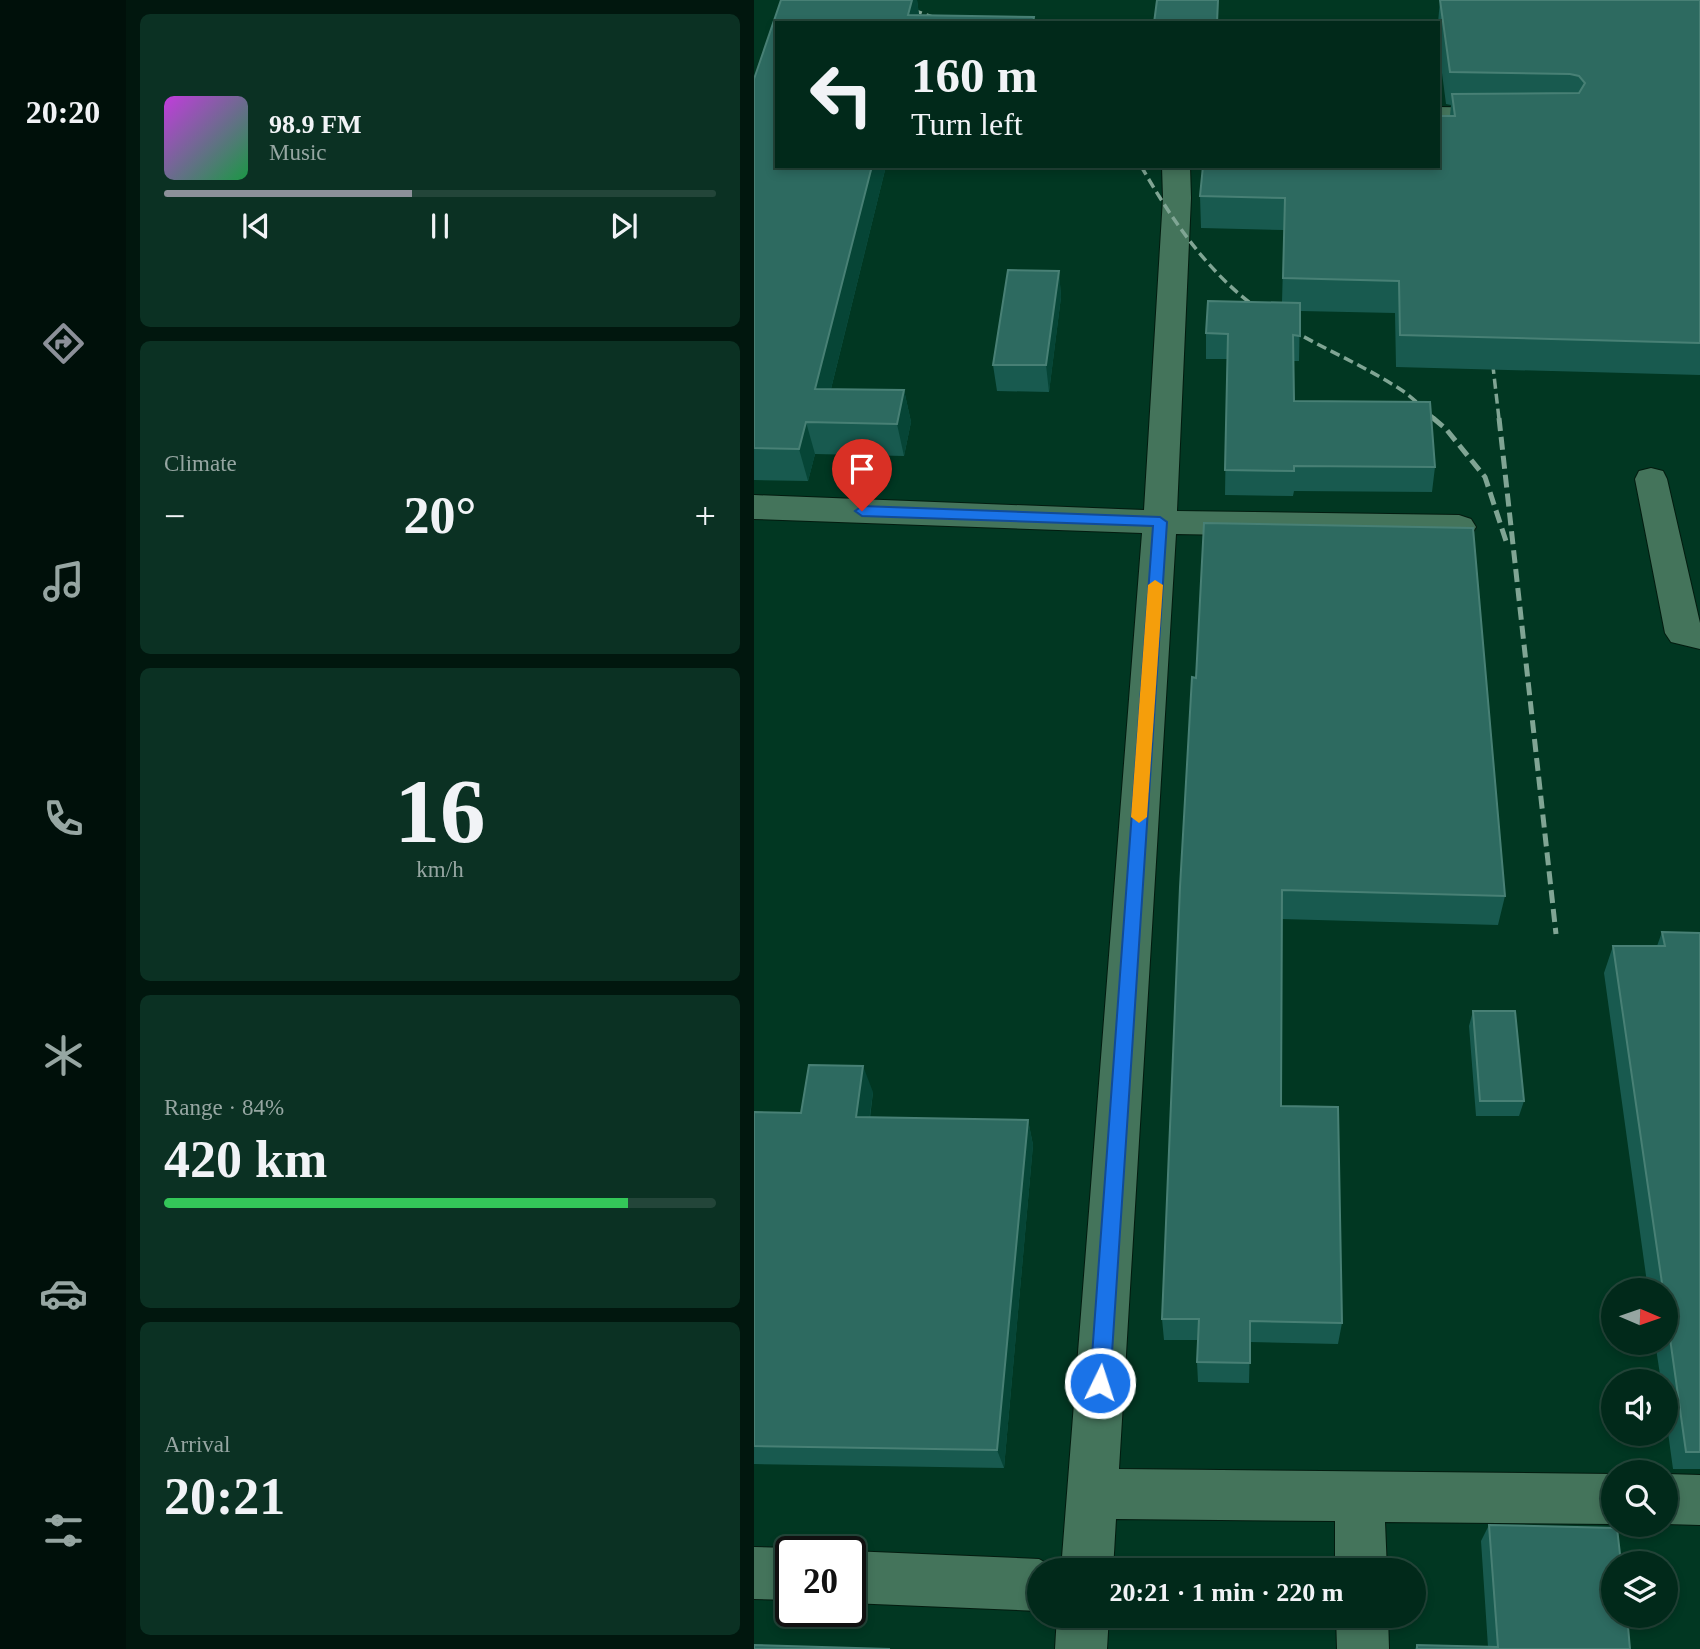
<!DOCTYPE html>
<meta charset="utf-8">
<style>
body{margin:0;font-family:Georgia,serif;background:#0b3123;color:#f1f3f6;height:100vh;display:flex;flex-direction:column;font-size:26px;white-space:nowrap}
*{box-sizing:border-box;margin:0}
p{font-size:23px;color:#96a6a2}
.icon{flex:none;width:38px;height:38px;fill:none;stroke:currentColor;stroke-width:2;stroke-linecap:round;stroke-linejoin:round}
.map{position:relative;flex:1;overflow:hidden}
.drawer{display:flex;flex-direction:column;gap:14px;padding:14px;background:#01170e;width:628px}
.drawer>*{flex:none}
.hud{position:absolute;left:21px;top:21px;width:665px;height:147px;border-radius:0px;box-shadow:0 4px 10px #0003,0 0 0 2px #234539;background:#01291a;color:#f1f3f6;overflow:hidden}
.needle{width:46px;rotate:92deg}
.fabs{position:absolute;left:847px;top:1278px;display:grid;gap:14px}
.fabs a{display:grid;place-items:center;width:77px;height:77px;border-radius:50%;background:#01291a;box-shadow:0 4px 10px #0003,0 0 0 2px #234539;font-size:35px}
.speed{position:absolute;left:21px;top:1536px;display:flex;gap:14px;font-size:35px;font-weight:700;text-align:center}
.speed>*{display:grid;place-content:center;width:91px;height:91px;border-radius:50%;background:#01291a;box-shadow:0 4px 10px #0003,0 0 0 2px #234539;line-height:1}
.speed .limit{border:4px solid #111;border-radius:10px;background:#fff;color:#111}
.pin{position:absolute;display:grid;place-items:center;width:60px;height:60px;color:#fff;margin:-72px -30px;border-radius:50% 50% 50% 0;rotate:-45deg;box-shadow:0 0 7px #0007}
.pin .icon{rotate:45deg}
.me{position:absolute;width:77px;margin:-38px;rotate:4deg;stroke-linejoin:round;filter:drop-shadow(0 0 5px #0008)}
.turn{display:flex;align-items:center;gap:24px;height:147px;padding:0 21px;font-size:32px}
.turn .icon{width:91px;height:91px;stroke-width:2.5}
.turn b{display:block;font-size:49px;line-height:60px}
.big{font-size:52px;font-weight:600;line-height:1.1}
.drawer .tile{flex:1;display:flex;flex-direction:column;justify-content:center;gap:10px;min-width:0;padding:0 24px;border-radius:10px;background:#0b3123}
.drawer .dial{align-items:center;gap:0}
.dial b{font-size:91px;line-height:1}
.song{display:flex;align-items:center;gap:21px}
.cover{width:84px;height:84px;border-radius:10px;background:linear-gradient(135deg,hsl(290 70% 55%),hsl(140 70% 35%))}
.played{height:7px;border-radius:4px;background:linear-gradient(90deg,#8c9099 45%,#234539 45%)}
.keys{display:flex;justify-content:space-around;direction:ltr}
.heat{display:flex;justify-content:space-between;align-items:center;font-size:38px;direction:ltr}
.charge{height:10px;border-radius:5px;background:linear-gradient(90deg,#34c759 84%,#234539 0)}
.trip{position:absolute;left:273px;top:1558px;width:399px;height:70px;border-radius:35px;background:#01291a;box-shadow:0 4px 10px #0003,0 0 0 2px #234539;font-weight:600;line-height:70px;text-align:center}
main{display:flex;flex:1;min-height:0}
.tab-bar{display:flex;flex-direction:column;width:126px;justify-content:space-around;align-items:center;background:#00100a;color:#96a6a2}
.tab-bar .icon{width:49px;height:49px}
.tab-bar .active{color:#8c9099}
.tab-bar b{font-size:32px;color:#f1f3f6}
.map>svg:first-child{display:block}
.lines{fill:none;stroke-linecap:round;stroke-linejoin:round}
.minor-casing{stroke:#031b0f;stroke-width:2}
.minor{fill:#44745b;fill-rule:evenodd}
.rail-far1{stroke:#80a594;stroke-width:3.5;stroke-dasharray:10 5;stroke-linecap:butt}
.rail{stroke:#80a594;stroke-width:5;stroke-dasharray:13 6;stroke-linecap:butt}
.wall{fill:#185a4f}
.shaded-wall{fill:#064536}
.building{fill:#2d6a60;stroke:#488075;stroke-width:2}
.route{fill:#1a73e8;stroke:#114b97;stroke-width:2}
.slow{fill:#f59e0b}
</style>
<main>
<nav class="tab-bar">
<b>20:20</b>
<svg class="icon active" aria-label="directions" viewBox="0 0 24 24"><path d="M12 3l9 9-9 9-9-9zM9 14v-3h6M13 9l2 2-2 2"/></svg>
<svg class="icon" aria-label="music" viewBox="0 0 24 24"><path d="M9 18V5l10-2v13"/><circle cx="6" cy="18" r="3"/><circle cx="16" cy="16" r="3"/></svg>
<svg class="icon" aria-label="phone" viewBox="0 0 24 24"><path d="M5 4h4l2 5-3 2q2 4 5 5l2-3 5 2v4C11 20 4 13 5 4z"/></svg>
<svg class="icon" aria-label="climate" viewBox="0 0 24 24"><path d="M12 3v18M4 7l16 10M4 17L20 7"/></svg>
<svg class="icon" aria-label="car" viewBox="0 0 24 24"><path d="M5 17H2v-5l4-1 3-4h7l3 4 3 1v5h-3M9 17h6M6 11h13"/><circle cx="7" cy="17" r="2"/><circle cx="17" cy="17" r="2"/></svg>
<svg class="icon" aria-label="filters" viewBox="0 0 24 24"><path d="M4 7h16M4 17h16"/><circle cx="9" cy="7" r="2"/><circle cx="15" cy="17" r="2"/></svg>
</nav>
<section class="drawer">
<div class="tile">
<div class="song"><i class="cover"></i><div><b>98.9 FM</b><p>Music</p></div></div>
<div class="played"></div>
<div class="keys"><svg class="icon" aria-label="previous" viewBox="0 0 24 24"><path d="M18 5L8 12l10 7zM5 5v14"/></svg><svg class="icon" aria-label="pause" viewBox="0 0 24 24"><path d="M8 5v14M16 5v14"/></svg><svg class="icon" aria-label="next" viewBox="0 0 24 24"><path d="M6 5l10 7-10 7zM19 5v14"/></svg></div>
</div>
<div class="tile"><p>Climate</p>
<div class="heat"><a>−</a><b class="big">20°</b><a>+</a></div>
</div>
<div class="tile dial"><b>16</b><p>km/h</p></div>
<div class="tile"><p>Range · 84%</p><b class="big">420 km</b><div class="charge"></div></div>
<div class="tile"><p>Arrival</p><b class="big">20:21</b></div>
</section>
<div class="map">
<svg width="946" height="1649" viewBox="0 0 946 1649">
<rect width="100%" height="100%" fill="#013722"/>
<g class="lines">
<defs>
<path id="minor" d="M684,107L749,108L758,110L762,116L758,122L749,124L684,123Z
M408,166H436L437,198L423,511L705,515L717,519L722,527L717,535L705,539L422,534L365,1469L859,1474V1524L631,1522L633,1570H581V1521L362,1519L359,1570H307L388,533L0,519V495L390,510L409,198Z
M897,468L909,471L913,479L946,623V649L917,642L911,633L881,479L885,471Z
M912,1474L946,1475V1525L912,1524Z
M0,1547L37,1548L46,1552H37V1600L0,1599Z
M96,1551L285,1559L304,1570H285V1611L96,1603Z
M303,1615H355L353,1649H301Z
M582,1615H634L635,1649H583Z"/>
</defs>
<use href="#minor" class="minor-casing"/>
<use href="#minor" class="minor"/>
<path class="rail-far1" d="M130,0L196,23
M387,166C414,213 443,257 484,293C532,335 596,356 649,391C660,399 671,410 681,419
M737,349L745,419"/>
<path class="rail" d="M679,418L692,429L731,477L752,541
M745,418L802,934"/>
</g>
<path class="wall" d="M27,0H163L165,15L280,17L281,23H23V166H132L77,389L150,390L157,422L150,456L61,454L54,481L0,480V79Z
M686,0H946V375L642,367L641,313L546,311L545,361H539L540,401L681,467L678,492L540,491L539,496L471,495L473,359H452V333L528,302L530,230L447,228L446,196L684,166L696,116L697,105L692,104L684,42V23Z
M305,271L307,297L295,392L243,391L239,365Z
M426,887L751,896L744,925L527,919V1106L588,1323L584,1344L496,1342L495,1383L444,1382L443,1362L444,1340H410L408,1319Z
M908,932L946,933V1469H919L912,1418V1381H907L901,1342H912V1290H894L850,973L859,946H903Z
M719,1011L770,1101L765,1116H722L715,1026Z
M119,1092L116,1118L274,1120L279,1145L250,1468L0,1464V1112L47,1113Z
M735,1525L876,1649H661L663,1645L734,1647L727,1541Z"/>
<path class="shaded-wall" d="M158,0H163L166,21L154,15Z
M118,166H132L69,421L61,389Z
M305,271L307,297L295,392L292,365Z
M150,390L157,422L150,456L143,424Z
M52,422L61,454L54,481L45,449Z
M109,1066L119,1092L112,1143L102,1117Z
M274,1120L279,1145L250,1468L243,1450Z"/>
<path class="building" d="M27,0H158L154,15L280,17L279,23H23V166H118L61,389L150,390L143,424L52,422L45,449L0,448V79Z
M403,0H464L463,23H400Z
M686,0H946V343L646,335L645,281L529,278L531,198L446,196L449,166H684V116H701L698,94L825,93L831,83L825,76L816,74L696,72Z
M254,270L305,271L292,365H239Z
M454,301L546,303V336L539,335L540,401L676,402L681,467L540,466V471L471,470L474,334L452,333Z
M450,523L719,528L751,896L528,890L527,1106L584,1107L588,1323L496,1321V1363L443,1362L445,1319H408L426,887L438,677L442,678Z
M908,932L946,933V1452H932L912,1310V1290H909L859,946H911Z
M719,1011H761L770,1101H726Z
M55,1065L109,1066L102,1117L274,1120L243,1450L0,1446V1112L47,1113Z
M735,1525L863,1528L867,1563H859V1615H873L876,1649H663V1645L744,1647Z
M0,1645L136,1649H0Z"/>
<path class="route" d="M108,506L406,517L413,522L356,1383L353,1390L346,1393L339,1390L336,1383L399,526L108,516L101,511Z"/>
<path class="slow" d="M401,580L409,585L393,817L385,823L377,817L394,585Z"/>
</svg>
<div class="fabs">
<a><svg class="needle" viewBox="-14 -14 28 28"><path d="M0-13l5 13h-10z" fill="#e53935"/><path d="M0 13l5-13h-10z" fill="#96a6a2"/></svg></a>
<a><svg class="icon" aria-label="sound" viewBox="0 0 24 24"><path d="M4 9h4l5-4v14l-5-4H4zM17 9q2 3 0 6"/></svg></a>
<a><svg class="icon" aria-label="search" viewBox="0 0 24 24"><circle cx="10" cy="10" r="6"/><path d="M15 15l6 6"/></svg></a>
<a><svg class="icon" aria-label="layers" viewBox="0 0 24 24"><path d="M12 4l9 5-9 5-9-5zM3 14l9 5 9-5"/></svg></a>
</div>
<div class="speed"><div class="limit">20</div></div>
<div class="pin" style="left:108px;top:511px;background:#d93025"><svg class="icon" aria-label="arrive" viewBox="0 0 24 24"><path d="M6 21V4h12l-3 4 3 4H6"/></svg></div>
<svg class="me" style="left:346px;top:1383px" viewBox="-20 -20 40 40"><circle r="17" fill="#1a73e8" stroke="#fff" stroke-width="3"/><path d="M0-11L8 9 0 5-8 9z" fill="#fff"/></svg>
<div class="trip">20:21 · 1 min · 220 m</div>
<div class="hud">
<div class="turn"><svg class="icon" aria-label="left" viewBox="0 0 24 24"><path d="M17 20v-9H6M10 6l-5 5 5 5"/></svg><div><b>160 m</b>Turn left</div></div>
</div>
</div>
</main>
